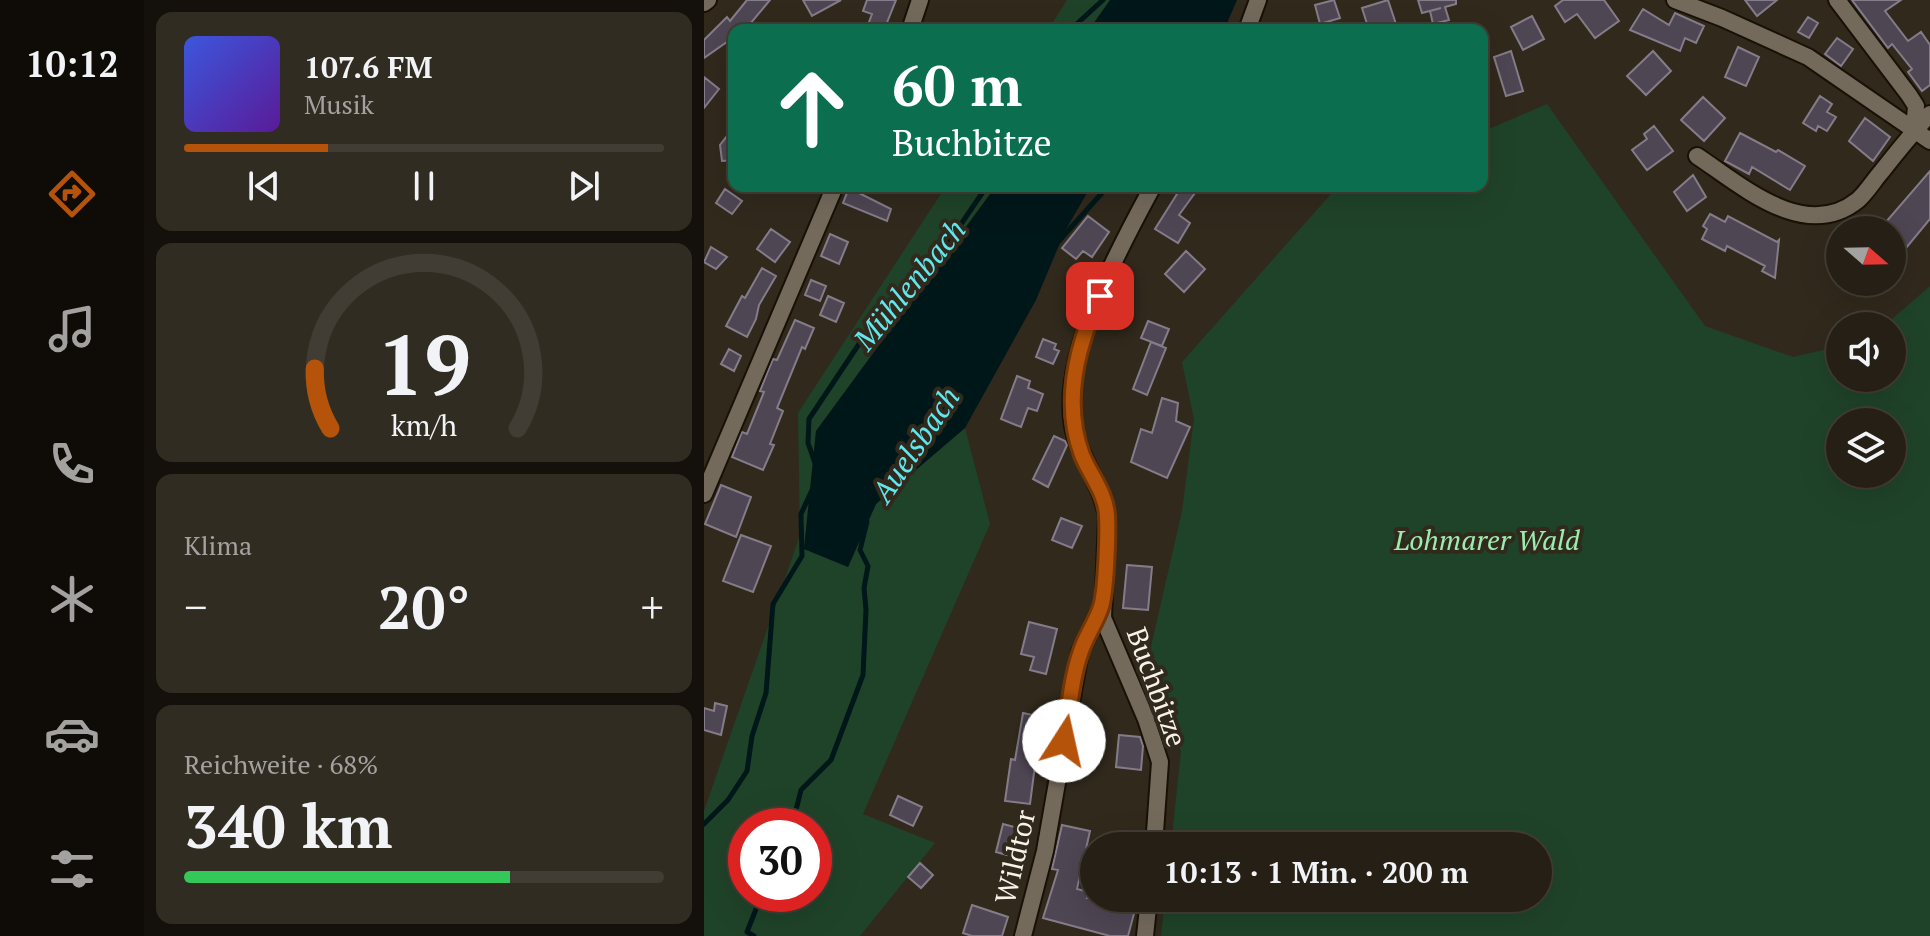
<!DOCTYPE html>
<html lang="de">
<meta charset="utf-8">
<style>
body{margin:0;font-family:"PT Serif",serif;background:#312c22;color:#f1f3f6;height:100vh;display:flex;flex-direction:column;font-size:30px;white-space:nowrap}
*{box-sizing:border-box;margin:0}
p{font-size:26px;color:#a3a2a0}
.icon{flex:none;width:44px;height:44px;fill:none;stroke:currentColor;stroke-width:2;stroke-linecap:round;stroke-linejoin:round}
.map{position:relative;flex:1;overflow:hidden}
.panel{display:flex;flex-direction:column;gap:12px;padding:12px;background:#14110c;width:560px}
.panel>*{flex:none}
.banner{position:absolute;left:24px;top:24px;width:760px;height:168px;border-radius:16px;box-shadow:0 8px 32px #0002,0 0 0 2px #423d34;background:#0b6e4f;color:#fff;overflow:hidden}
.needle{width:52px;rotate:110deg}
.buttons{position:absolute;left:1122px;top:216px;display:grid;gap:16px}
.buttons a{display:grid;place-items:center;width:80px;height:80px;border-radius:50%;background:#251f15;box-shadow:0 8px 32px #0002,0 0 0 2px #423d34;font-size:40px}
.speed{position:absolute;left:24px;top:808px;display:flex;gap:16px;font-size:40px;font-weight:700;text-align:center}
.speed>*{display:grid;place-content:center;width:104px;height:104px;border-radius:50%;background:#251f15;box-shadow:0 8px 32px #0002,0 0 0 2px #423d34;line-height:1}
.speed .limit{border:12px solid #d22;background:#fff;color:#111}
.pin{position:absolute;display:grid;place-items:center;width:68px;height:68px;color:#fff;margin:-34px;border-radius:16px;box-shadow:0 4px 12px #0006}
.me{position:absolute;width:88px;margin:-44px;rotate:10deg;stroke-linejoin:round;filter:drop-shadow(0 0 6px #0008)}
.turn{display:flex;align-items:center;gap:28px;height:168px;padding:0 32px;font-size:36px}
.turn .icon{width:104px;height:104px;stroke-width:2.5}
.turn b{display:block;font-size:56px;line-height:68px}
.big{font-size:60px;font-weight:700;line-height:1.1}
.panel .tile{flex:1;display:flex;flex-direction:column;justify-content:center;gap:12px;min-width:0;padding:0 28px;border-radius:16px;background:#312c22}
.panel .dial{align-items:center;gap:0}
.dial svg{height:208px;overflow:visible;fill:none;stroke:#423d34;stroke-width:7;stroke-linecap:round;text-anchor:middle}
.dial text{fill:#f1f3f6;stroke:none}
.song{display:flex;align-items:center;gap:24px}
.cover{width:96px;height:96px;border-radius:12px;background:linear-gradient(135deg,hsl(230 70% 55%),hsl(270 70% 35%))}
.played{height:8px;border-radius:4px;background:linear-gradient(90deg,#b45309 30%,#423d34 30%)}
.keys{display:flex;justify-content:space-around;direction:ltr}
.heat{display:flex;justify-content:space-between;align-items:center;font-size:44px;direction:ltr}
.charge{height:12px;border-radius:6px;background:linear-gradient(90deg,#34c759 68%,#423d34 0)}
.trip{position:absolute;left:376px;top:832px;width:472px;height:80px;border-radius:40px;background:#251f15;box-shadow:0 8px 32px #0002,0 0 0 2px #423d34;font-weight:700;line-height:80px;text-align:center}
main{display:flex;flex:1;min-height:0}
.tabs{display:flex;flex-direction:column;width:144px;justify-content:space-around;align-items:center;background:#0f0c08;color:#a3a2a0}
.tabs .icon{width:56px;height:56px}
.tabs .on{color:#b45309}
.tabs b{font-size:36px;color:#f1f3f6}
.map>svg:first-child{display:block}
.green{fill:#1f4329;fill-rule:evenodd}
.water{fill:#001719}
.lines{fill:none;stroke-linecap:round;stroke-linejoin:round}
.stream{stroke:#001719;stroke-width:5}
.building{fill:#4e4653;stroke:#857c8a;stroke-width:2}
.minor-casing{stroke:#191106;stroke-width:20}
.minor{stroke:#746a5c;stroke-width:16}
.route-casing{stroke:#753606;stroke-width:20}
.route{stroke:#b45309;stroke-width:14}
.labels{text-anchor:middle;stroke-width:8;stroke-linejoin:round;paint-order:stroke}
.park-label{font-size:28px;font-style:italic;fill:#9becaf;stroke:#31291c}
.street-label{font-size:28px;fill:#f8f2ea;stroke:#31291c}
.water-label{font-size:30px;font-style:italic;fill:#62e7ee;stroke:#31291c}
</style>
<main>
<nav class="tabs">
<b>10:12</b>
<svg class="icon on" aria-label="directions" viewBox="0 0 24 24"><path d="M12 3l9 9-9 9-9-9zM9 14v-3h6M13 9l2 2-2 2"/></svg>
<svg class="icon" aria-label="music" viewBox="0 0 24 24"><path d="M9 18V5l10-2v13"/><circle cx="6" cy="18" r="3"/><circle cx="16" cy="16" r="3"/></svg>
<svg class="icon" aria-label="phone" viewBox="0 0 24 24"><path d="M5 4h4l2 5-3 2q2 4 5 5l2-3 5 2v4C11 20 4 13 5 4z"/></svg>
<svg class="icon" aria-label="climate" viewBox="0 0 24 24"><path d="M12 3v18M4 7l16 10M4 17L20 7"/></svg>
<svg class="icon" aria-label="car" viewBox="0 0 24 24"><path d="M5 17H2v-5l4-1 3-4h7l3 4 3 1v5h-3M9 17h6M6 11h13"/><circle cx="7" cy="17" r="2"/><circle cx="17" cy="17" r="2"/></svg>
<svg class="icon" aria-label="filters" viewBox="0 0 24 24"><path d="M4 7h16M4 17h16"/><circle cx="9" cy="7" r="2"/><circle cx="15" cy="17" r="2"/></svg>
</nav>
<section class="panel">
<div class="tile">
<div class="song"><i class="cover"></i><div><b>107.6 FM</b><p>Musik</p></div></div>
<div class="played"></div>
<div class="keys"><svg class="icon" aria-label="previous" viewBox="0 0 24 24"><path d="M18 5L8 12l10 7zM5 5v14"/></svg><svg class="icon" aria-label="pause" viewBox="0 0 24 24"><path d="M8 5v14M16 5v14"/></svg><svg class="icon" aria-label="next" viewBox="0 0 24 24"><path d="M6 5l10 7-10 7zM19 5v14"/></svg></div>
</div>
<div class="tile dial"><svg viewBox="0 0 100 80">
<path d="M14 69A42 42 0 1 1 86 69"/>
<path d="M14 69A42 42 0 0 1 8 46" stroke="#b45309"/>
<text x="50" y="56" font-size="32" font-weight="700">19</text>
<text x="50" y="72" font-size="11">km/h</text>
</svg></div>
<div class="tile"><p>Klima</p>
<div class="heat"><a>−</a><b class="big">20°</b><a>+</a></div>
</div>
<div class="tile"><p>Reichweite · 68%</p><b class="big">340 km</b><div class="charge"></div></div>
</section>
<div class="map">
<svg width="1226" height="936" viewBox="0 0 1226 936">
<rect width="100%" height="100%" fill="#31291c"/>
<path class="green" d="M363,0H406L385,30H344Z
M843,104L1001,326L1089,357L1136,346V378H1188V326H1180L1226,286V936H457L461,898H834V846H467L477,751L441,673L478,511L490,419L478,362L634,186H778V132ZM1136,422H1188V474H1136Z
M242,186H292L112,431L100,549L144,567L172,504L261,428L286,524L159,814L231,843L156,936H0V811L96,535L94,413ZM42,826H110V894H42Z"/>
<path class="water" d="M406,0H533L520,30H385Z
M292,186H387L361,231L332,300L261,428L172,504L144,567L100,549L112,431Z"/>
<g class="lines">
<path class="stream" d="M366,30L399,0
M354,242L398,193L400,186
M111,463L104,443L105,419L175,314L225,271L283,186
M0,824L24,800L43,771L48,736L62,693L69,604L98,556L97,514L108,490
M88,826L97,790L127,760L159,675L162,610L160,588L164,566L156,550L163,522
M50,936L43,932L58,894"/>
</g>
<path class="building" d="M43,0H66L41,30H30V37L0,58V40L23,17L26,21Z
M99,0H137L108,16Z
M163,0H192L180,30H162L168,14L159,11Z
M630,0L636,18L616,24L611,5Z
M684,0L694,30H665L658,8Z
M714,0H752V4L741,7L745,20L729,24L726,11L737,8L718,13Z
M859,0H900L915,21L891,38L873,14L861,22L851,6Z
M1041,0H1073L1053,16Z
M1148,0H1197L1181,11L1204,41L1217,32L1226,45V85L1218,91L1204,72L1208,69L1188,44L1184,48Z
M939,9L965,25L971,13L1000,26L992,43L981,38L976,51L926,30Z
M828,16L840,39L819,50L807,27Z
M1104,17L1114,23L1105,38L1094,32Z
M1133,38L1149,49L1137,66L1121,54Z
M1034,47L1055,57L1042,86L1021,77Z
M807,51L819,91L802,96L790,57Z
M949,51L967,71L942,95L923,76Z
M0,77L15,89L0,108Z
M1116,96L1128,104L1123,112L1132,117L1123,131L1114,126L1112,131L1099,123Z
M999,97L1021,118L1000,141L977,120Z
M1161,118L1186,137L1169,161L1145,141Z
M950,126L969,151L943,170L928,150L943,139L940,134Z
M30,127V160L18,161L16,145Z
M1036,133L1072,152L1074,150L1101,166L1086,190L1048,167L1045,174L1021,161Z
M1226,171V219L1202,248L1188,236V230H1175Z
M989,175L1002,197L983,211L970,192Z
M462,186H496L475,215L486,223L474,243L451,229L473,194Z
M145,188L187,209L183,221L139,203Z
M21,189L38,201L28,214L12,203Z
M1006,214L1021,222L1024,216L1073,242L1075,240L1071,278L1058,271L1061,266L1023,246L1021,251L998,239L1003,229L999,226Z
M384,216L405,232L388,257L379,251L372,259L358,248Z
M67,229L86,242L71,262L53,249Z
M126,234L144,242L135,264L117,256Z
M7,247L23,257L12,269L0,262Z
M482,251L501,269L480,292L461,274Z
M58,268L72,276L55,305L52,319L43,337L22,326L38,296L41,298Z
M107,280L122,286L116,301L101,295Z
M124,296L140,303L132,322L116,315Z
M91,320L110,328L101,349L98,347L73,408L79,411L66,444L70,445L59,470L28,457L38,432L43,434L60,392L56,391L64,371L69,359L73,360Z
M444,321L465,329L458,346L437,338Z
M339,339L352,344L350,349L355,351L349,364L332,357Z
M447,342L462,348L443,395L429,389Z
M25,349L37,356L30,371L17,364Z
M313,376L326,381L324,388L339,394L333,411L324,408L317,427L297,419Z
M458,398L474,403L472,421L486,427L463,478L427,462L437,429L448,433Z
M350,436L361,441L363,445L344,487L329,479Z
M17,485L47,497L32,537L1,524Z
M357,518L378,526L368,548L348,540Z
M37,535L67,546L49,592L19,581Z
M423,565L448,567L444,610L419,608Z
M325,622L353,629L342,674L326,670L330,657L317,654Z
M11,703L23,706L17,735L0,730V708L10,711Z
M319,713L343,718L337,750H333L326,804L301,801L307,759L311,760Z
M415,735L436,737L439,746L437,770L412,767Z
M194,796L218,807L209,826L186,815Z
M299,824L325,831L318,859L292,852Z
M358,825L386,831L373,889L385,892L383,898H404L432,906L424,936H406L339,918L354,870L348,869Z
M216,863L229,875L217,888L204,877Z
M268,905L304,917L298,936H268L259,933Z"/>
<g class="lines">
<defs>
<path id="minor" d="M971,0L1018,18L1104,57L1226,141
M1133,0L1205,95L1212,106L1210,131
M0,3L4,0
M206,30L216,0
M543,30L554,0
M993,156C1037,185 1101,243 1154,200C1163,192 1170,180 1178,171C1193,152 1209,132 1226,114
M449,186C416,247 356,355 369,426C375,458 398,484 403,517L399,618L442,719L456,762L450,846
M0,494L131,186
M319,936L341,851L376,652L398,606
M441,936L445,898"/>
</defs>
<use href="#minor" class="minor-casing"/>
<use href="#minor" class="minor"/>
</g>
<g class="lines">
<defs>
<path id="route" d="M360,741C365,712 367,679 377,651C382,636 392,622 397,607C402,591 404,534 403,516C402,493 386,475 378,455C358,402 373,345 396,296"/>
</defs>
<use href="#route" class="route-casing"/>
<use href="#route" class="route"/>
</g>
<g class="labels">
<g class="park-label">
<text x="783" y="550">Lohmarer Wald</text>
</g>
<g class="street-label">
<text transform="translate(453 687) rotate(70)" y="10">Buchbitze</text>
<text transform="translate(311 857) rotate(-77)" y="10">Wildtor</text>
</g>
<g class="water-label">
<text transform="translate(206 285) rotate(-51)" y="10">Mühlenbach</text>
<text transform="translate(212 445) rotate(-56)" y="10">Auelsbach</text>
</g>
</g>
</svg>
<div class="buttons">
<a><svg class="needle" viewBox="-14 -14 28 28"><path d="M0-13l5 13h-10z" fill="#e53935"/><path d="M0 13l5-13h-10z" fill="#a3a2a0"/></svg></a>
<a><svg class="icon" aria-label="sound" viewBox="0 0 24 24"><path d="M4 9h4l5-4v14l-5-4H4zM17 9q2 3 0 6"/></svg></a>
<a><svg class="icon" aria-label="layers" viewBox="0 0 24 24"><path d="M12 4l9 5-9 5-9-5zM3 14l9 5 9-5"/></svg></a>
</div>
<div class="speed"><div class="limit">30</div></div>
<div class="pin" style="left:396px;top:296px;background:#d93025"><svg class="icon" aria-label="arrive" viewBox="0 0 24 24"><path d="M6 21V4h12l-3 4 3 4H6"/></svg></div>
<svg class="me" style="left:360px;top:741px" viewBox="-20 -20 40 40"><circle r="19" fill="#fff"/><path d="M0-13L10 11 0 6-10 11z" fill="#b45309"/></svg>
<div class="trip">10:13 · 1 Min. · 200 m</div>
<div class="banner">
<div class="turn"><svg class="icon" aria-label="ahead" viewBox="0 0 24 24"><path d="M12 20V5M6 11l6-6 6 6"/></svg><div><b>60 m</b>Buchbitze</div></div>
</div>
</div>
</main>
